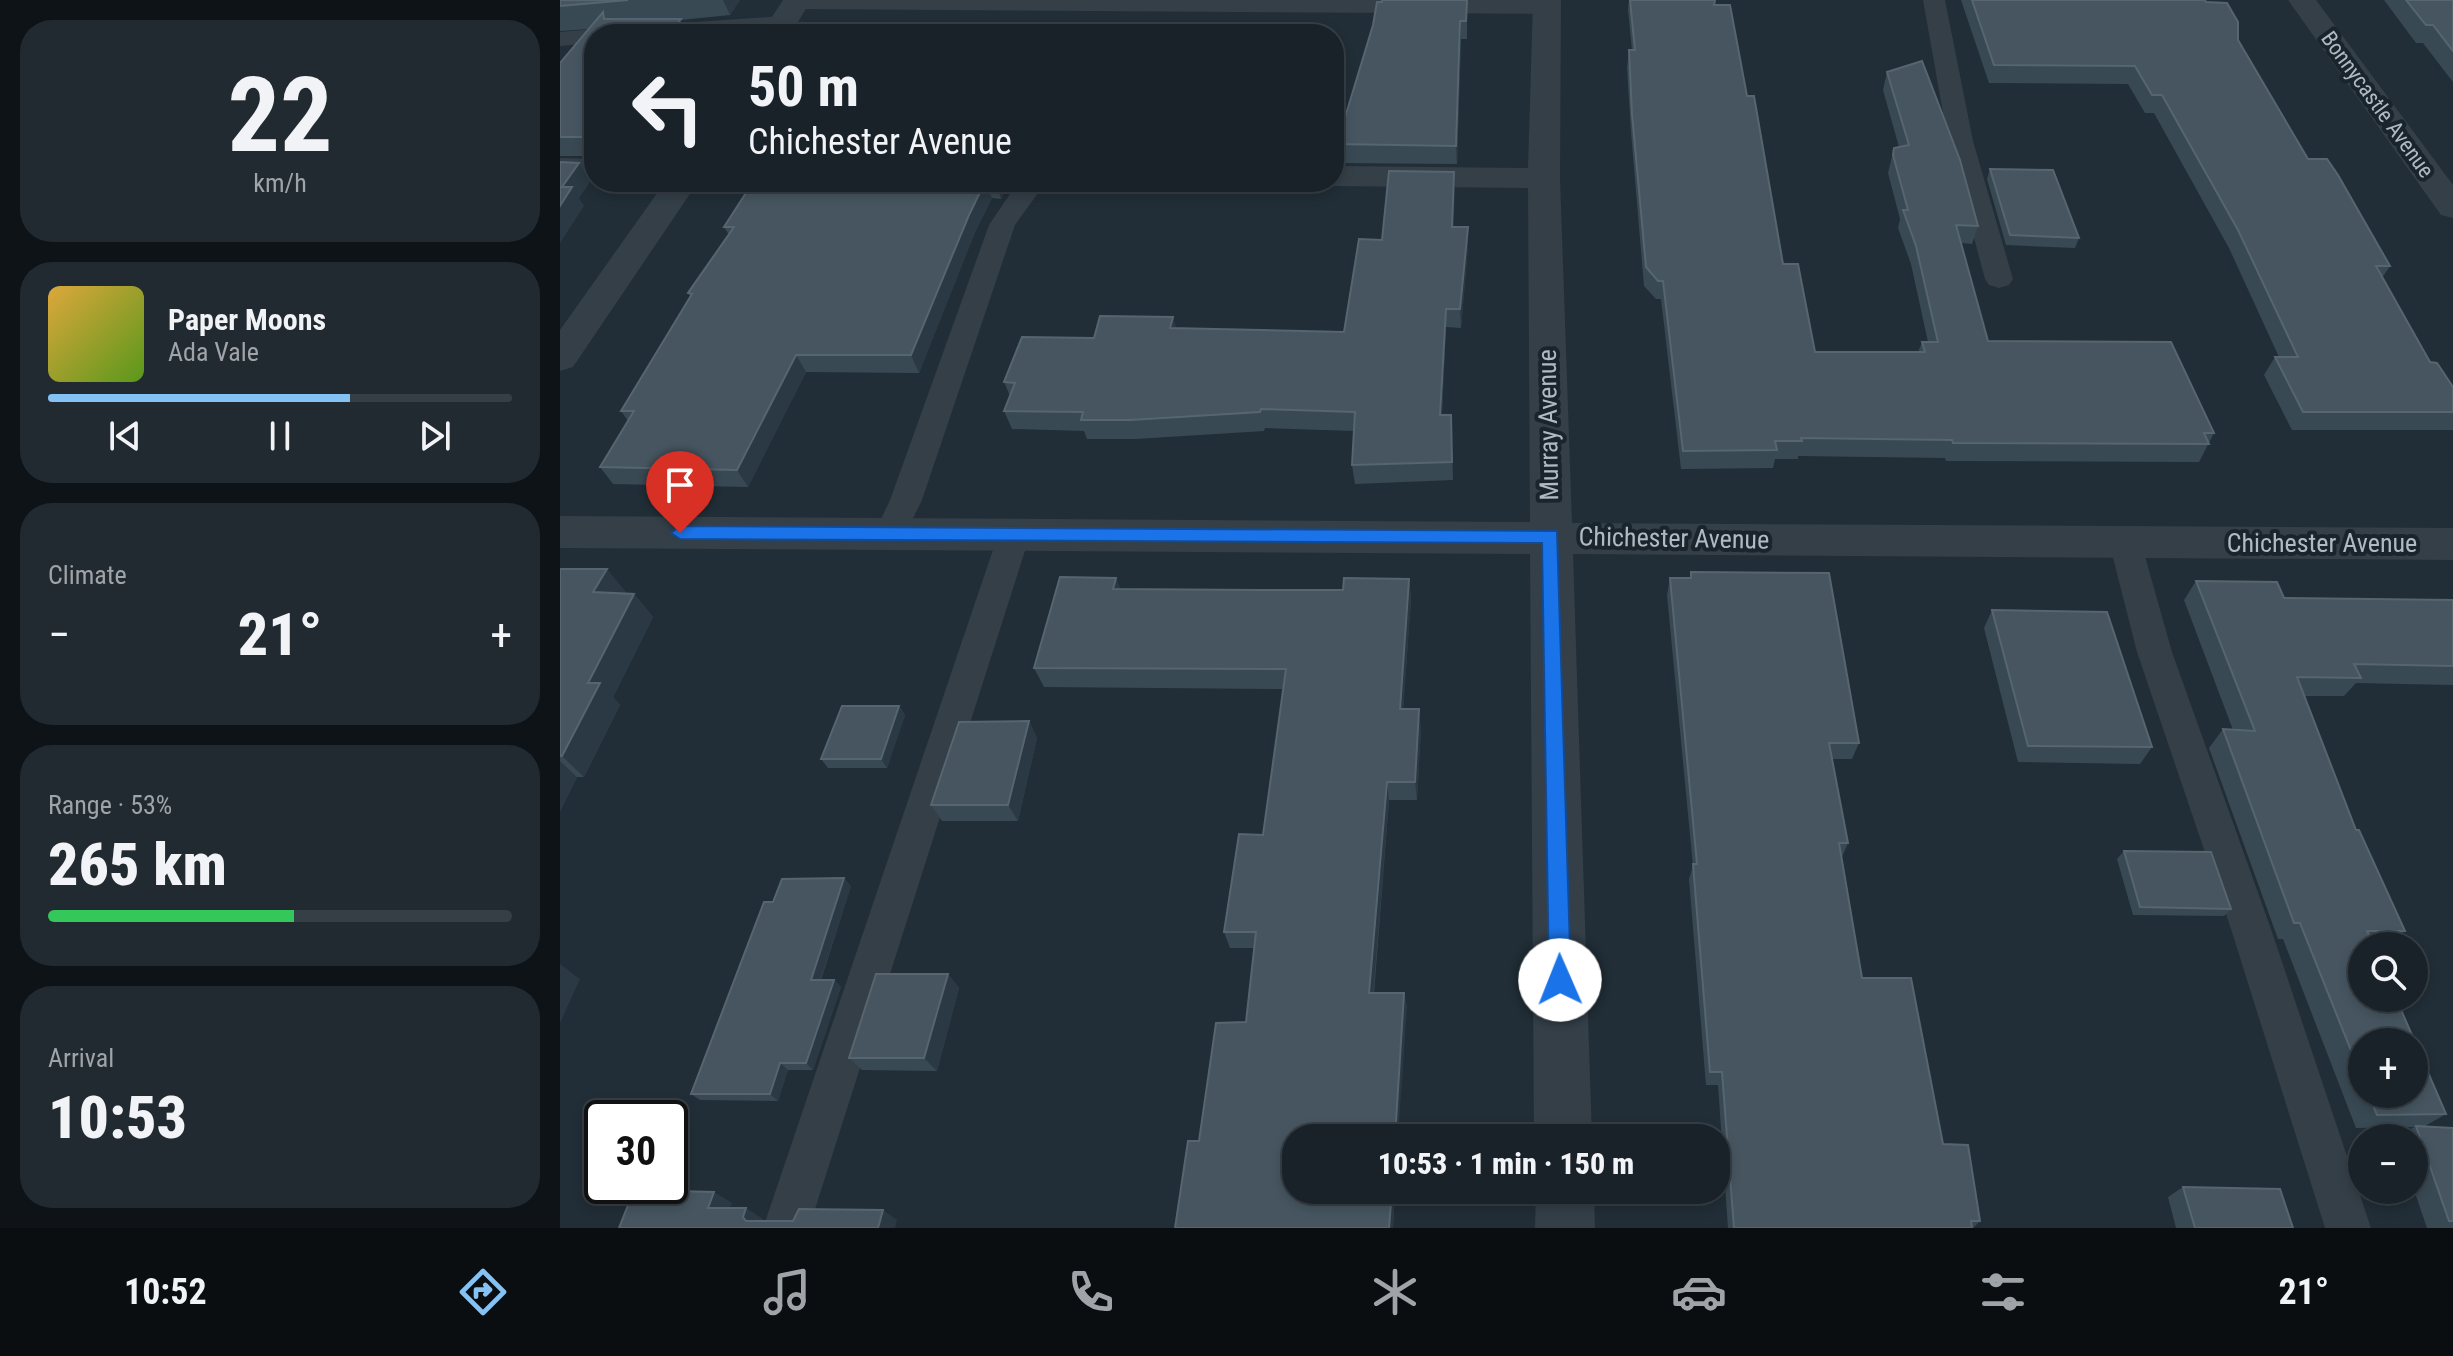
<!DOCTYPE html>
<meta charset="utf-8">
<style>
body{margin:0;font-family:"Roboto Condensed",sans-serif;background:#222a31;color:#f1f3f6;height:100vh;display:flex;flex-direction:column;font-size:30px;white-space:nowrap}
*{box-sizing:border-box;margin:0}
p{font-size:26px;color:#9fa4a8}
.icon{flex:none;width:44px;height:44px;fill:none;stroke:currentColor;stroke-width:2;stroke-linecap:round;stroke-linejoin:round}
.map{position:relative;flex:1;overflow:hidden}
.side{display:flex;flex-direction:column;gap:20px;padding:20px;background:#0e1317;width:560px}
.side>*{flex:none}
.top-card{position:absolute;left:24px;top:24px;width:760px;height:168px;border-radius:32px;box-shadow:0 4px 12px #0003,0 0 0 2px #373f46;background:#192229;color:#f1f3f6;overflow:hidden}
.controls{position:absolute;left:1788px;top:932px;display:grid;gap:16px}
.controls a{display:grid;place-items:center;width:80px;height:80px;border-radius:50%;background:#192229;box-shadow:0 4px 12px #0003,0 0 0 2px #373f46;font-size:40px}
.speed{position:absolute;left:24px;top:1100px;display:flex;gap:16px;font-size:40px;font-weight:700;text-align:center}
.speed>*{display:grid;place-content:center;width:104px;height:104px;border-radius:50%;background:#192229;box-shadow:0 4px 12px #0003,0 0 0 2px #373f46;line-height:1}
.speed .limit{border:4px solid #111;border-radius:12px;background:#fff;color:#111}
.pin{position:absolute;display:grid;place-items:center;width:68px;height:68px;color:#fff;margin:-82px -34px;border-radius:50% 50% 50% 0;rotate:-45deg;box-shadow:0 0 8px #0007}
.pin .icon{rotate:45deg}
.me{position:absolute;width:88px;margin:-44px;rotate:359deg;stroke-linejoin:round;filter:drop-shadow(0 0 6px #0008)}
.turn{display:flex;align-items:center;gap:28px;height:168px;padding:0 32px;font-size:36px}
.turn .icon{width:104px;height:104px;stroke-width:2.5}
.turn b{display:block;font-size:56px;line-height:68px}
.big{font-size:60px;font-weight:800;line-height:1.1}
.side .card{flex:1;display:flex;flex-direction:column;justify-content:center;gap:12px;min-width:0;padding:0 28px;border-radius:32px;background:#222a31}
.side .dial{align-items:center;gap:0}
.dial b{font-size:104px;line-height:1}
.song{display:flex;align-items:center;gap:24px}
.cover{width:96px;height:96px;border-radius:12px;background:linear-gradient(135deg,hsl(40 70% 55%),hsl(90 70% 35%))}
.played{height:8px;border-radius:4px;background:linear-gradient(90deg,#84c1f4 65%,#373f46 65%)}
.keys{display:flex;justify-content:space-around;direction:ltr}
.heat{display:flex;justify-content:space-between;align-items:center;font-size:44px;direction:ltr}
.charge{height:12px;border-radius:6px;background:linear-gradient(90deg,#34c759 53%,#373f46 0)}
.trip{position:absolute;left:722px;top:1124px;width:448px;height:80px;border-radius:32px;background:#192229;box-shadow:0 4px 12px #0003,0 0 0 2px #373f46;font-weight:800;line-height:80px;text-align:center}
.menu{display:flex;height:128px;justify-content:space-around;align-items:center;background:#0a0e10;color:#9fa4a8}
.menu .icon{width:56px;height:56px}
.menu .current{color:#84c1f4}
.menu b{font-size:36px;color:#f1f3f6}
main{display:flex;flex:1;min-height:0}
.map>svg:first-child{display:block}
.lines{fill:none;stroke-linecap:round;stroke-linejoin:round}
.service{fill:#343f48;fill-rule:evenodd}
.minor{fill:#343f48;fill-rule:evenodd}
.wall{fill:#394953;fill-rule:evenodd}
.shaded-wall{fill:#2a3943}
.building{fill:#465560;stroke:#56656f;stroke-width:2}
.route{fill:#1a73e8;stroke:#114b97;stroke-width:2}
.labels{text-anchor:middle;stroke-width:8;stroke-linejoin:round;paint-order:stroke}
.far-street-label{font-size:22px;fill:#afbac4;stroke:#1a242c}
.street-label{font-size:26px;fill:#afbac4;stroke:#1a242c}
</style>
<main>
<section class="side">
<div class="card dial"><b>22</b><p>km/h</p></div>
<div class="card">
<div class="song"><i class="cover"></i><div><b>Paper Moons</b><p>Ada Vale</p></div></div>
<div class="played"></div>
<div class="keys"><svg class="icon" aria-label="previous" viewBox="0 0 24 24"><path d="M18 5L8 12l10 7zM5 5v14"/></svg><svg class="icon" aria-label="pause" viewBox="0 0 24 24"><path d="M8 5v14M16 5v14"/></svg><svg class="icon" aria-label="next" viewBox="0 0 24 24"><path d="M6 5l10 7-10 7zM19 5v14"/></svg></div>
</div>
<div class="card"><p>Climate</p>
<div class="heat"><a>−</a><b class="big">21°</b><a>+</a></div>
</div>
<div class="card"><p>Range · 53%</p><b class="big">265 km</b><div class="charge"></div></div>
<div class="card"><p>Arrival</p><b class="big">10:53</b></div>
</section>
<div class="map">
<svg width="1893" height="1228" viewBox="0 0 1893 1228">
<rect width="100%" height="100%" fill="#212e37"/>
<g class="lines">
<path class="service" d="M226,0H987L998,7L987,14L236,9L228,7Z
M1363,0H1385L1413,141L1453,279L1449,285L1439,288L1429,285L1425,279L1388,141Z
M222,16L230,18L233,23L230,28L161,34H54L57,29L65,27Z
M34,29L44,34H34V43L0,46V32Z
M458,182H486L455,225L362,500L341,543L330,546L319,543L314,534L330,500L429,225Z
M454,523L465,526L470,535L249,1228H203L438,535L443,526Z
M1565,530L1577,533L1581,542L1612,652L1711,929L1811,1228H1765L1671,929L1577,652L1549,542L1553,533Z"/>
<path class="minor" d="M223,0H251L231,34H201Z
M973,0H1001L1000,178L1012,523L1893,528V560L1013,554L1032,1138H974L970,554L0,548V516L970,522L968,188L774,186L762,182H774V166L968,168Z
M1728,0H1756L1893,185V218L1881,215Z
M0,158L34,159V179L0,178Z
M105,182H138L13,367L0,371V330Z
M976,1190H1034L1035,1228H975Z"/>
</g>
<path class="wall" d="M0,0H180L170,15L121,20L128,34H34V156H0V63L29,29L0,31Z
M907,0V39H901L897,164L779,163L777,144L813,25Z
M1069,0H1155L1154,5L1187,96L1223,264L1255,352H1358L1362,342H1368L1351,264L1338,228L1340,219L1328,173L1334,148L1339,147L1323,90L1327,72L1418,226L1412,244L1401,243L1428,341L1654,433L1639,462L1386,461L1385,458L1238,456V459H1215L1213,468L1121,469L1101,299H1096L1084,286L1071,132L1067,68L1069,50H1072L1068,10Z
M1401,0H1645L1678,40L1748,159L1830,266L1822,278L1870,362L1893,387V430H1732L1704,375L1715,357H1719L1669,248L1594,113H1585L1568,84L1429,83Z
M1824,0H1893V82L1863,43H1856Z
M1430,169L1519,238L1515,248L1446,245L1427,179Z
M894,172L893,227H908V246L901,328L886,327L882,415H891L893,480L795,484L792,465L794,431L705,428L704,431L575,439H527L524,431L452,429L444,411L450,396L444,382L534,338L613,317L616,328L784,332L822,240Z
M193,182H449L441,199L432,198L415,232L359,373L246,372L188,487L53,484L40,467L68,421L61,411L130,296L128,293L169,235L164,227Z
M0,569L66,592L65,594H74L93,617L53,697L60,705L24,777H17L0,811Z
M1131,572L1299,743L1292,759H1272L1288,843L1282,857L1302,978L1420,1221L1413,1228H1168L1158,1085H1146L1129,879L1133,866L1107,595L1110,578H1130Z
M556,578L560,589L783,590L849,579L851,599L843,709L861,728L857,800H829L814,993H844L847,1008L736,1190H835L833,1228H615L639,1141L686,1022L694,948H670L664,932L703,835L724,689L484,687L474,668Z
M1636,581L1724,598L1893,600V685L1796,683L1784,696H1744L1796,830L1845,931L1826,946H1802L1886,1114L1865,1126L1893,1128V1228H1867L1854,1190V1138H1836L1854,1127L1796,1128L1723,939H1718L1649,748L1663,729L1673,730L1624,600ZM1802,1042L1854,1094H1802Z
M1432,610L1592,747L1580,764L1458,762L1424,628Z
M339,706L345,715L327,768H268L261,759Z
M469,721L477,738L458,821H382L371,805Z
M1564,851L1671,909L1664,916L1573,915L1557,859Z
M291,886L261,980H274L281,987L253,1070H228L218,1101L140,1100L131,1094L213,902Z
M388,974L399,988L377,1071L302,1070L289,1058Z
M1623,1187L1733,1228H1616L1608,1197Z"/>
<path class="shaded-wall" d="M163,0H180L170,15Z
M121,19L128,34H109Z
M900,21L901,39L897,164L896,146Z
M34,130V154L26,140Z
M19,163L30,182L19,198L24,206L0,243V206L2,187Z
M894,172L895,190L893,246L892,227Z
M425,182L432,198L415,232L359,373L351,355L409,215Z
M435,182H449L441,199Z
M908,227V246L901,328L900,309Z
M886,309V327L881,434L880,415Z
M613,317L618,336L610,328Z
M236,355L246,372L188,487L177,470Z
M47,569L66,592L53,615L33,592Z
M556,578L563,598L553,589Z
M849,579L851,599L842,728L840,709Z
M74,594L93,617L53,697L60,705L24,777L2,756L28,683Z
M339,706L345,715L327,768L321,759Z
M859,709L861,728L857,800L855,782Z
M469,721L477,738L458,821L448,805Z
M0,761L17,777L0,811Z
M827,782L829,800L812,1008L809,993Z
M284,878L291,886L258,987L251,980Z
M0,964L20,979L0,1023Z
M388,974L399,988L377,1071L364,1058Z
M274,980L281,987L253,1070L246,1063Z
M844,993L847,1008L838,1138H835Z
M220,1063L228,1070L218,1101L210,1094Z
M832,1190H835L833,1228H829Z
M154,1192L172,1203L166,1218L148,1208Z
M186,1208L203,1219L200,1227L186,1221L183,1217Z
M323,1210L337,1220L335,1228H318Z"/>
<path class="building" d="M0,0H68L0,6Z
M822,0H907L906,21H900L896,146L777,144L813,25L817,2H822Z
M1070,0H1155L1154,5H1170L1187,96H1194L1223,264H1238L1255,352H1365L1362,342H1378L1356,246L1343,210H1348L1333,155L1334,148L1349,145L1327,72L1362,61L1400,160L1418,226L1396,225L1428,341L1611,342L1654,433H1644L1649,444L1393,443L1392,440L1241,438L1242,441H1215L1217,450L1123,451L1103,281H1098L1086,267L1072,114L1069,50H1075Z
M1412,0H1645L1646,2L1667,3L1678,22V40L1748,159H1767L1778,175L1830,266H1816L1870,362L1877,363L1893,387V412H1743L1715,357H1738L1678,230L1602,95H1592L1575,66L1434,65Z
M1846,0H1893V51L1873,25H1866Z
M43,12L44,19H121L109,34H34V130L26,140L23,137H0V63Z
M0,162L19,163L2,187H12L0,206Z
M1430,169L1493,170L1519,238L1450,235Z
M829,171L894,172L892,227H908L900,309H886L880,415H891L892,462L792,465L795,412L701,409L700,412L570,420H521L523,412L444,411L455,383L444,382L462,337L534,338L540,316L613,317L610,328L784,332L799,239L822,240Z
M193,182H425L409,215L351,355H236L177,470L40,467L74,411H61L132,294L128,293L174,227H164Z
M0,569H47L33,592L74,594L28,683H40L2,756H0Z
M1131,572L1269,573L1299,743H1269L1288,843H1279L1302,978H1351L1383,1144L1408,1145L1420,1221H1411L1412,1228H1174L1162,1072H1150L1133,864H1137L1110,578H1131Z
M500,577L556,578L553,589L696,590H783L784,578L849,579L840,709H859L855,782H827L809,993H844L835,1138H736V1190H832L829,1228H615L628,1141H639L656,1023L686,1022L696,932H664L679,834L703,835L726,669L474,668Z
M1636,581L1717,582L1724,598L1893,600V666L1794,664L1801,678L1737,677L1796,830H1799L1845,931H1807L1814,946H1802V998H1836L1886,1114L1817,1115L1808,1094H1854V1042H1802V1078L1740,923H1734L1663,729L1695,731Z
M1432,610L1547,612L1592,747L1468,746Z
M282,706H339L321,759H261Z
M469,721L448,805H371L399,722Z
M1564,851L1651,852L1671,909L1580,907Z
M284,878L251,980H274L246,1063H220L210,1094H131L204,902H213L222,879Z
M316,974H388L364,1058H289Z
M1856,1126L1893,1128V1221H1889Z
M1623,1187L1720,1189L1733,1228H1635Z
M74,1190L154,1192L148,1208H186L183,1217L186,1221H233L239,1209L323,1210L318,1228H59Z"/>
<path class="route" d="M120,526L997,531L1011,980L1008,987L1000,990L992,987L989,980L982,543L120,539L111,533Z"/>
<g class="labels">
<g class="far-street-label">
<text transform="translate(1818 104) rotate(54)" y="8">Bonnycastle Avenue</text>
</g>
<g class="street-label">
<text transform="translate(988 425) rotate(-91)" y="9">Murray Avenue</text>
<text transform="translate(1114 538) rotate(1)" y="9">Chichester Avenue</text>
<text x="1762" y="552">Chichester Avenue</text>
</g>
</g>
</svg>
<div class="controls">
<a><svg class="icon" aria-label="search" viewBox="0 0 24 24"><circle cx="10" cy="10" r="6"/><path d="M15 15l6 6"/></svg></a>
<a>+</a>
<a>−</a>
</div>
<div class="speed"><div class="limit">30</div></div>
<div class="pin" style="left:120px;top:533px;background:#d93025"><svg class="icon" aria-label="arrive" viewBox="0 0 24 24"><path d="M6 21V4h12l-3 4 3 4H6"/></svg></div>
<svg class="me" style="left:1000px;top:980px" viewBox="-20 -20 40 40"><circle r="19" fill="#fff"/><path d="M0-13L10 11 0 6-10 11z" fill="#1a73e8"/></svg>
<div class="trip">10:53 · 1 min · 150 m</div>
<div class="top-card">
<div class="turn"><svg class="icon" aria-label="left" viewBox="0 0 24 24"><path d="M17 20v-9H6M10 6l-5 5 5 5"/></svg><div><b>50 m</b>Chichester Avenue</div></div>
</div>
</div>
</main>
<nav class="menu">
<b>10:52</b>
<svg class="icon current" aria-label="directions" viewBox="0 0 24 24"><path d="M12 3l9 9-9 9-9-9zM9 14v-3h6M13 9l2 2-2 2"/></svg>
<svg class="icon" aria-label="music" viewBox="0 0 24 24"><path d="M9 18V5l10-2v13"/><circle cx="6" cy="18" r="3"/><circle cx="16" cy="16" r="3"/></svg>
<svg class="icon" aria-label="phone" viewBox="0 0 24 24"><path d="M5 4h4l2 5-3 2q2 4 5 5l2-3 5 2v4C11 20 4 13 5 4z"/></svg>
<svg class="icon" aria-label="climate" viewBox="0 0 24 24"><path d="M12 3v18M4 7l16 10M4 17L20 7"/></svg>
<svg class="icon" aria-label="car" viewBox="0 0 24 24"><path d="M5 17H2v-5l4-1 3-4h7l3 4 3 1v5h-3M9 17h6M6 11h13"/><circle cx="7" cy="17" r="2"/><circle cx="17" cy="17" r="2"/></svg>
<svg class="icon" aria-label="filters" viewBox="0 0 24 24"><path d="M4 7h16M4 17h16"/><circle cx="9" cy="7" r="2"/><circle cx="15" cy="17" r="2"/></svg>
<b>21°</b>
</nav>
